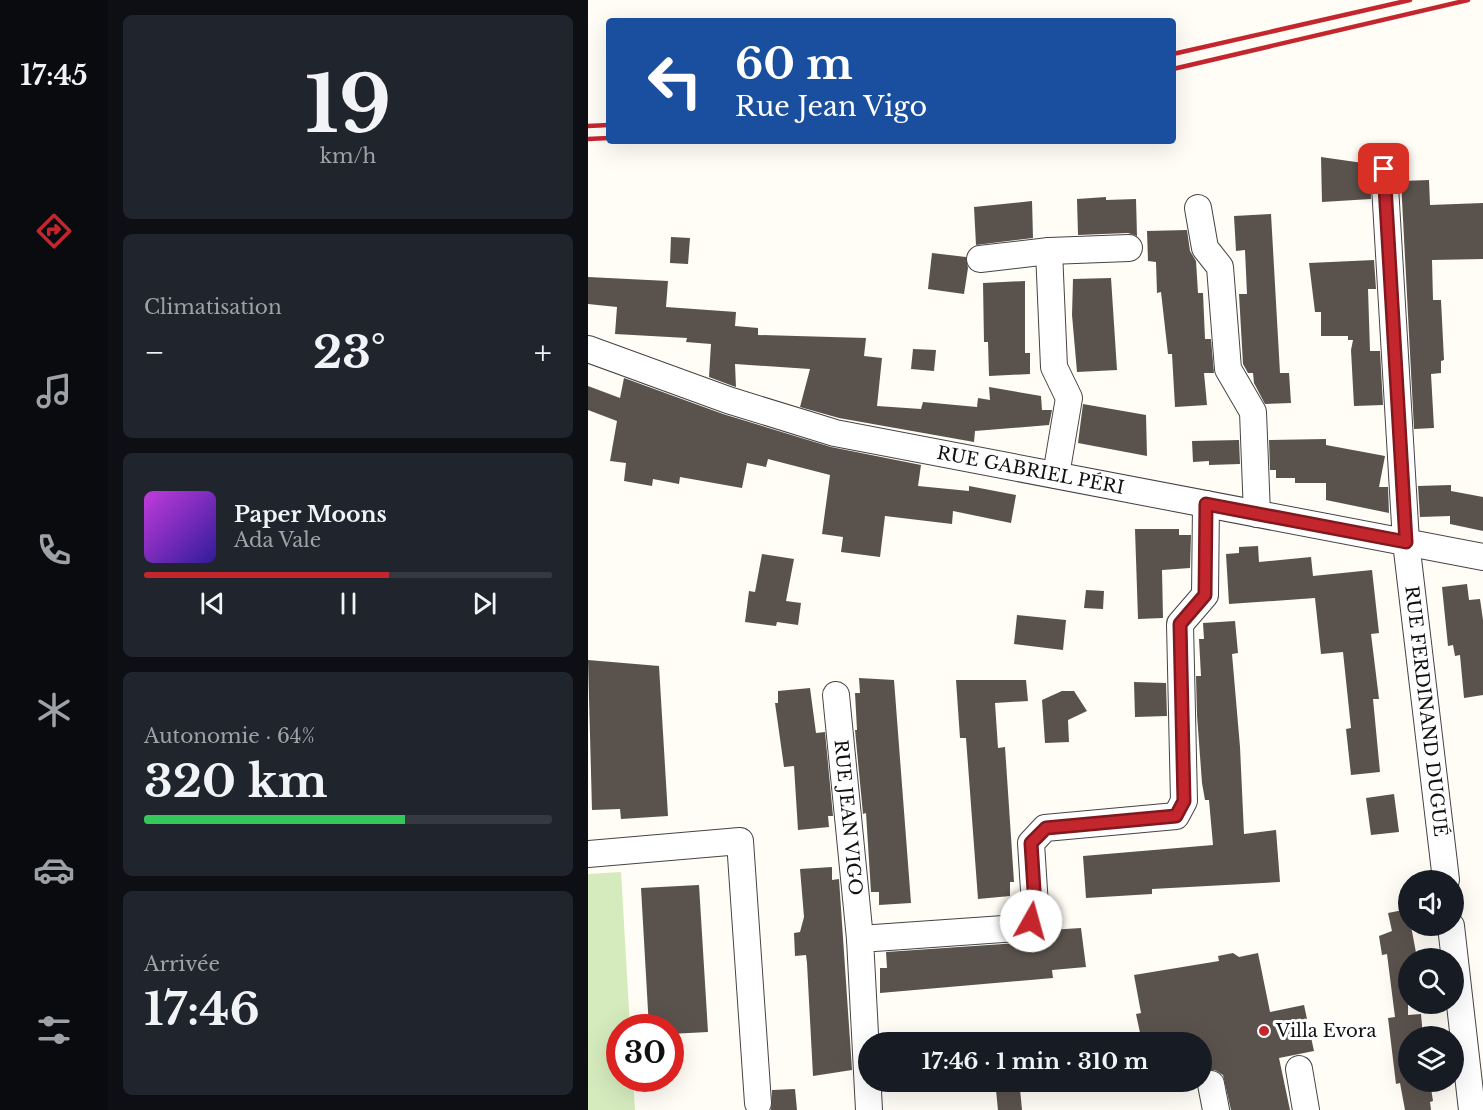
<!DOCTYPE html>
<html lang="fr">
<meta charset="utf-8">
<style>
body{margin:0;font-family:"Libre Baskerville",serif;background:#20242c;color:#f1f3f6;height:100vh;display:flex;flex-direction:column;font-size:22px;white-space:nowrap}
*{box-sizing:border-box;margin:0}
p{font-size:20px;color:#9ea1a6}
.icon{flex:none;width:33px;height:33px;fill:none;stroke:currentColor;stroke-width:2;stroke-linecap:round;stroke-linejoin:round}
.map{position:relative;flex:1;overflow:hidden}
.side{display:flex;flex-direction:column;gap:15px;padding:15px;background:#0d0f14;width:480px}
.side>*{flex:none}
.banner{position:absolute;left:18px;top:18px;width:570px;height:126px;border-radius:6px;box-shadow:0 6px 24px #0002;background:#1a4fa0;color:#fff;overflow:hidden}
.controls{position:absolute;left:810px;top:870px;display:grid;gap:12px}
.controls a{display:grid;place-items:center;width:66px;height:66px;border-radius:50%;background:#171b24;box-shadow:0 6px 24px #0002;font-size:30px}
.speed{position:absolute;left:18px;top:1014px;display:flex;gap:12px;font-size:30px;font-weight:700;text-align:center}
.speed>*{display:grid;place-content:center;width:78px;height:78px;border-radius:50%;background:#171b24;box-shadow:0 6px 24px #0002;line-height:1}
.speed .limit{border:9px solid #d22;background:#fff;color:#111}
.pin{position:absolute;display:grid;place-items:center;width:51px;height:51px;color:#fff;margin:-26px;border-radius:12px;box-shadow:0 3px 9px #0006}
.me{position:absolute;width:66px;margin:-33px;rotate:7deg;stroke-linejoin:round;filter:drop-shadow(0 0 4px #0008)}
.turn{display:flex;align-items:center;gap:21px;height:126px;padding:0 30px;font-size:27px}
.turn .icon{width:78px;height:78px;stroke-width:2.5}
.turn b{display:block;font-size:42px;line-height:51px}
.big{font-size:45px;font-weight:700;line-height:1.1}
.side .tile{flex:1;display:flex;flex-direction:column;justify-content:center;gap:9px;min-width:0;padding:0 21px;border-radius:9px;background:#20242c}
.side .dial{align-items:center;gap:0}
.dial b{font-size:78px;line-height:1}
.song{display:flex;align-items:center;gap:18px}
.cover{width:72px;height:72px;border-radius:9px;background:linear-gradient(135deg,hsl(290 70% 55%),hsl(250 70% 35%))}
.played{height:6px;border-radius:3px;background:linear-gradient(90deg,#c4262e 60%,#363941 60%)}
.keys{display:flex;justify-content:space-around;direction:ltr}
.heat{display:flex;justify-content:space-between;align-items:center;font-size:33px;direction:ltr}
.charge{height:9px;border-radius:4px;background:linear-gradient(90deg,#34c759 64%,#363941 0)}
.trip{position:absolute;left:270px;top:1032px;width:354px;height:60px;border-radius:30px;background:#171b24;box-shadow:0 6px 24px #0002;font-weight:700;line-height:60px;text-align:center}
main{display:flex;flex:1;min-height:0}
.tabs{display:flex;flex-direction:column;width:108px;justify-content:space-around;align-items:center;background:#090b0e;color:#9ea1a6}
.tabs .icon{width:42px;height:42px}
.tabs .active{color:#c4262e}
.tabs b{font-size:27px;color:#f1f3f6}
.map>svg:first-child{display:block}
.green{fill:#d5ebbd}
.building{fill:#5a524d}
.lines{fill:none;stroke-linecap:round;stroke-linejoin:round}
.minor-casing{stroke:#444;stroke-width:28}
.minor{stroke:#fff;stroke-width:26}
.rail{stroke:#c4262e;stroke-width:4.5}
.route-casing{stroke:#7f191e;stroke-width:15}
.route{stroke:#c4262e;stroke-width:10}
.poi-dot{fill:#c4262e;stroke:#fff;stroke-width:2}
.labels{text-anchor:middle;stroke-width:6;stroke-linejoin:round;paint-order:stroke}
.street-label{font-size:18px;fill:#111;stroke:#fff}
.poi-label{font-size:18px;fill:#111;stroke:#fff;text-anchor:start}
</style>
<main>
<nav class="tabs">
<b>17:45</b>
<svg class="icon active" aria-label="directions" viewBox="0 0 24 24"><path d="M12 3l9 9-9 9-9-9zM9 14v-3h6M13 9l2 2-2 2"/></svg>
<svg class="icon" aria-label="music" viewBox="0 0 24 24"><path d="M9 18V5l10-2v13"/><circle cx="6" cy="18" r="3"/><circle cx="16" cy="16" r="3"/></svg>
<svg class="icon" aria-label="phone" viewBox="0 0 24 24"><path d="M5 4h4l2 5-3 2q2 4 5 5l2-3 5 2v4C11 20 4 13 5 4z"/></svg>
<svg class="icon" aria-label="climate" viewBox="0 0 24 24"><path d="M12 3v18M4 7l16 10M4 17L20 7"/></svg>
<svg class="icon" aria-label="car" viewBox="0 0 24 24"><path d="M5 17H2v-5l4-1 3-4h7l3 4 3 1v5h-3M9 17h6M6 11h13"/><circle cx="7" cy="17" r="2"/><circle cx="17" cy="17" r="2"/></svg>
<svg class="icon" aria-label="filters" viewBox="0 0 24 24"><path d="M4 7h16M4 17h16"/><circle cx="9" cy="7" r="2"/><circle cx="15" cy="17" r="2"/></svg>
</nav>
<section class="side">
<div class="tile dial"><b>19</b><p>km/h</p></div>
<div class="tile"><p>Climatisation</p>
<div class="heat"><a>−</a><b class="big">23°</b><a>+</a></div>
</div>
<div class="tile">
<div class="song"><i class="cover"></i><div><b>Paper Moons</b><p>Ada Vale</p></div></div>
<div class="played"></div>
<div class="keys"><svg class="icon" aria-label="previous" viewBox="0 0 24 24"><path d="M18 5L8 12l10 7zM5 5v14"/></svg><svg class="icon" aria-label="pause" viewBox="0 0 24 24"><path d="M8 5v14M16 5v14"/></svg><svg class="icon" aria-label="next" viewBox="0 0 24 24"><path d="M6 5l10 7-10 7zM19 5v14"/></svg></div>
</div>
<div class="tile"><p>Autonomie · 64%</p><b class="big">320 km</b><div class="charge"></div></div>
<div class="tile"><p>Arrivée</p><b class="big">17:46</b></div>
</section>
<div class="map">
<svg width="895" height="1110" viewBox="0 0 895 1110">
<rect width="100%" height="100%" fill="#fffdf5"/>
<path class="green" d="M33,872L42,1027L32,1028V1078L45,1079L47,1110H0V874Z"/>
<path class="building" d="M733,157L782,164L783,199L734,202Z
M841,180L842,205L895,203V259L844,260L845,300H853L856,360L853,361V373L843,374L846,428L826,429L813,181Z
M518,197V200L548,199L549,236L540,233L490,235L489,199Z
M444,201L445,238L388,245L386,207Z
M683,214L692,373H701L703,403L677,404L666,383L665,373H660L655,364L651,294H659L657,250L648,251L646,216Z
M599,230L602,251L608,261L610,293H615L617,339H623L626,373H616L619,405L587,407L584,354H580L573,292L569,293L568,262L560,261L559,231Z
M83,237L102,238L100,264L82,263Z
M344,253L378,257L380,268L376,294L340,289Z
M786,260L788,289H780L782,351H792L795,405L766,406L763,350L765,340H760V336H733V312H727L721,263Z
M0,277L80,281L78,307L148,312L147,326L170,328V335L278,338L276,356L294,358L289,406L333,409L335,402L389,407L390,398L402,400L401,387L453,396L454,410H464L461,425L387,431L386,442L251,418L212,407L222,369L147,364L148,387L145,386L121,377L123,344L98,342L99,338L27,334L29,307L0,304Z
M523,278L529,370L489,372L484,315L485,279Z
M437,281V353H442V374L401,376L400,342H396L395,283Z
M325,349L348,350L346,371L323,369Z
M36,378L135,414L243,447L333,465L330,486L381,491V486L428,495L423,523L365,511L364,524L297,516L292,557L253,552L255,537L234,534L242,475L180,459L178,467L159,463L154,488L92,477L91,484L65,479L64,486L36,481L38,463L22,461L29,421L0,410V386L32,398Z
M495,404L558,415L559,456L490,443Z
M738,439V445L797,456L791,487H800L801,513L738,500V483H707V478H688V470H682L681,440Z
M651,440L652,464L621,465V461L605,462L604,441Z
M863,485V491L895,497V531L862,524V516L832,517L830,486Z
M547,529H591V535H603L602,568L574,570L575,618L550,619Z
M670,546L671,562L723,557L725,576L784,570L791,633L783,634L791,699H785L792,772L763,775L758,729L763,728L755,652L733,654L727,598L641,604L638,554L651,553V547Z
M174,554L206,559L198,601L213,603L210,625L189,622L188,626L157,622L161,591L167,592Z
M879,584L881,600L892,599L895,620V695L876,698L872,655L867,656L865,645L860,646L854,587Z
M498,590L516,591L515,609L496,608Z
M429,615L478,620L475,650L426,644Z
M647,621L650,653L644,654L652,747L656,834L688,830L692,882L564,889V894L498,898L495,856L625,845L621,800H617L614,783L609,715L608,676H613L611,639H616L615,623Z
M0,660L71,666L80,816L33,819L32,809L4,810Z
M271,678L306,680L323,903L291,905V892H283L278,813L275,814L267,730H269L267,693H272Z
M368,680H438L440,701L407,703L410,748L417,747L426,882H422V896L390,899L378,738H372Z
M546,682L578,683L579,716L547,717Z
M222,688L228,733L237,732L245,816H240L241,827L210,830L206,766L196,767L187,703H190V691Z
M474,691H486L499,711L480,720L481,742L457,743L454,700Z
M806,794L811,832L783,835L778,798Z
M244,867V880L251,879L264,1070L225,1076L219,963L218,955L207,956L206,933L212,932L216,917L212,869Z
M111,885L120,1032L82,1034V1028H61L53,888Z
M820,909V926H823L829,958H820V1015L833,1014L835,1036H820V1082H842L845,1101L842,1102L843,1110H817L812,1083L808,1084L800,1018L807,1017L799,954L794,955L791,936L804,931L800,913Z
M493,928L498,967L464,970L465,978L292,993V968H299L298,952L431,943L462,938V930Z
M645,953L651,957L670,953L682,1012L716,1005L726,1051L691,1058L702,1110H643L635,1075L627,1070L614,1072V1042H554L548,1014L553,1013L546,975L631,961L630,956Z
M207,1089L209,1110H183L184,1090Z
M432,1089L434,1110H410L408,1090Z"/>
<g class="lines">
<defs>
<g id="minor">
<path id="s1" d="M796,169L818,542L858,880"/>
<path d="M610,208L617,248L632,267L640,369L665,412L669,514"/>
<path d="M461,251L466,367L481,398L468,475"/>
<path d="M392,259L461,251L541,248"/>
<path id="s2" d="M0,349L140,400L247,433L895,557"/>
<path id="s3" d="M248,695L272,939"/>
<path d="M0,854L152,841L170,1103"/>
<path d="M863,926L884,1110"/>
<path d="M711,1069L718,1110"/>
<path d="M623,1084L628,1110"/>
<path d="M281,1110L272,939L430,928L443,921L447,906L443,843L457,828L588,816L596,801L592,624L617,595L618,504"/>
</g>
</defs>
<use href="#minor" class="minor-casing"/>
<use href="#minor" class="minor"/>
<path class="rail" d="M585,54L822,0
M585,69L880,0
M0,126L21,125
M0,139L21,138"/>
</g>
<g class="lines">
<defs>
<path id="route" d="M443,921L447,906L443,843L458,828L588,816L596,801L592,624L617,595L618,504L818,542L796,169"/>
</defs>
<use href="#route" class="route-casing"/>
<use href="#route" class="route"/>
</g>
<circle class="poi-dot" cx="676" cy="1031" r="6"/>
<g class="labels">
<g class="street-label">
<text dy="6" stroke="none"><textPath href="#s2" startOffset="460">RUE GABRIEL PÉRI</textPath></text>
<text dy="6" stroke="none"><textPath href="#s1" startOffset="544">RUE FERDINAND DUGUÉ</textPath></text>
<text dy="6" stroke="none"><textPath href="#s3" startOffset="123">RUE JEAN VIGO</textPath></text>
</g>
<g class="poi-label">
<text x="688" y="1037">Villa Evora</text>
</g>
</g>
</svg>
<div class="controls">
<a><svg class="icon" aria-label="sound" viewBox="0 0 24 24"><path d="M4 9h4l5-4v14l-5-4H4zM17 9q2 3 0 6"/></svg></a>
<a><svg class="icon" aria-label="search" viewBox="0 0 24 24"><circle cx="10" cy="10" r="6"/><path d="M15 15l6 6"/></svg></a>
<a><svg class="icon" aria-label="layers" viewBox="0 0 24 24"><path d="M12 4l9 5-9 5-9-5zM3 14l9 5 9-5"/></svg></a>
</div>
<div class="speed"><div class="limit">30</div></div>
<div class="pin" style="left:796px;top:169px;background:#d93025"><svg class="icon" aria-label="arrive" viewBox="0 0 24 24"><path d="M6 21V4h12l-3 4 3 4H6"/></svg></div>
<svg class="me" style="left:443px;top:921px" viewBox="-20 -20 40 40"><circle r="19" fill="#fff"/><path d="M0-13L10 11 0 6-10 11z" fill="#c4262e"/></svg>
<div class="trip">17:46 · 1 min · 310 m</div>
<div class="banner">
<div class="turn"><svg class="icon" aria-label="left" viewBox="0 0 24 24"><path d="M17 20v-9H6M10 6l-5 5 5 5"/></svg><div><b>60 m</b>Rue Jean Vigo</div></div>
</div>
</div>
</main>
